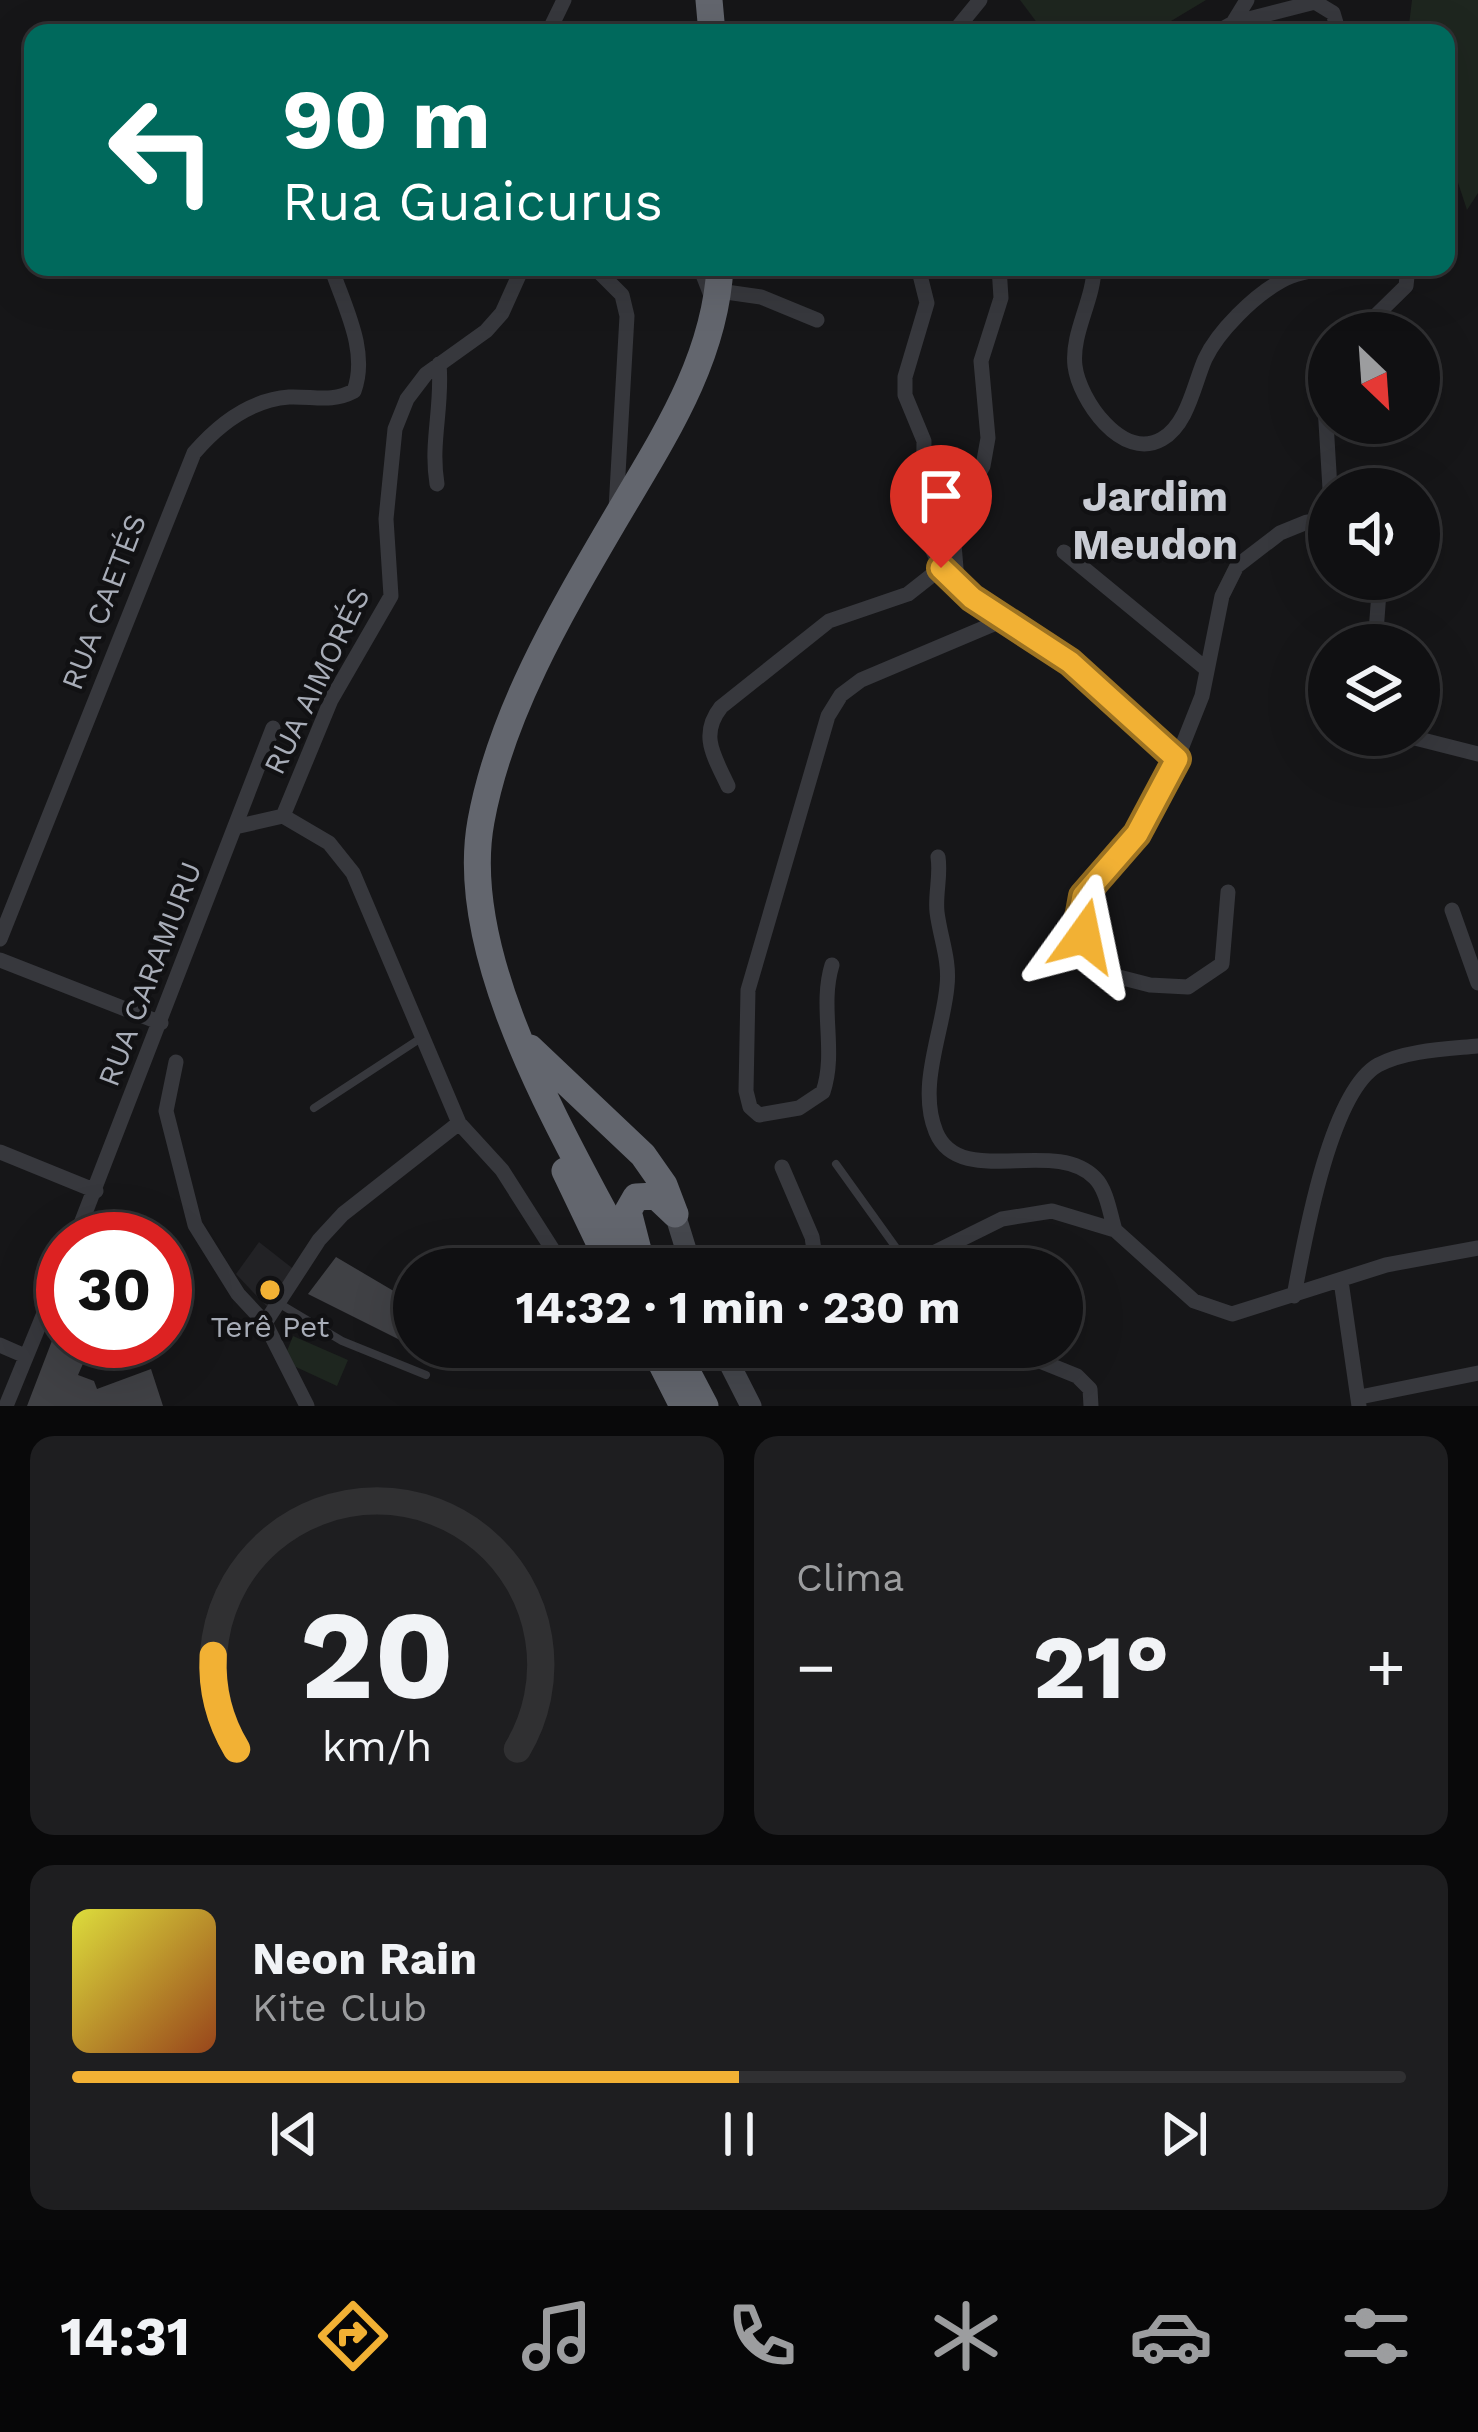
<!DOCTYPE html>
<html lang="pt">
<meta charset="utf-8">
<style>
body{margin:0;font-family:"Work Sans",sans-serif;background:#1e1e20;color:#f1f3f6;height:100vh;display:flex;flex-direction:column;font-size:45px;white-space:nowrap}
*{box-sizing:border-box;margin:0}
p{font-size:39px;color:#9c9d9f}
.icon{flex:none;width:66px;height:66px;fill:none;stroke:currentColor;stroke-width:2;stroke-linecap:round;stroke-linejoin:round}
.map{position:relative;height:1406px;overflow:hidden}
.sheet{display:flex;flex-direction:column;gap:30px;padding:30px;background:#09090a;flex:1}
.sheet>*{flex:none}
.hud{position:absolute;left:24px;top:24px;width:1431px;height:252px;border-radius:24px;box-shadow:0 12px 48px #0002,0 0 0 3px #303032;background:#00695c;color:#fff;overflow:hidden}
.needle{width:78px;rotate:155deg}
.controls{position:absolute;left:1308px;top:312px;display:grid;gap:24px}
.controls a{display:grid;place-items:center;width:132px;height:132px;border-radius:50%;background:#101012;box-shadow:0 12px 48px #0002,0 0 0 3px #303032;font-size:60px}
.speed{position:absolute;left:36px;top:1212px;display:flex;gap:24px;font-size:60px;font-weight:700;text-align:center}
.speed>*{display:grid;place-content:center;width:156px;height:156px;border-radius:50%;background:#101012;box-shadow:0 12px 48px #0002,0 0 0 3px #303032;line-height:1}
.speed .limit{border:18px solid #d22;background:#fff;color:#111}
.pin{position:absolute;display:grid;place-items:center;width:102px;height:102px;color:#fff;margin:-123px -51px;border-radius:50% 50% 50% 0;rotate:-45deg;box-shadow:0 0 12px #0007}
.pin .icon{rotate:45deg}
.me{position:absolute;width:132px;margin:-66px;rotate:12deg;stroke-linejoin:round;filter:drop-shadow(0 0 9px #0008)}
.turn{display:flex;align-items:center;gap:42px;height:252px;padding:0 60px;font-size:54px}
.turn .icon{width:156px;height:156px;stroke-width:2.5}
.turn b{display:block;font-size:84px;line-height:102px}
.big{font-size:90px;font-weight:700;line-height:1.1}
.sheet .card{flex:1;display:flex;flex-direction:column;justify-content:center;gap:18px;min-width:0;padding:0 42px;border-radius:24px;background:#1e1e20}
.sheet .dial{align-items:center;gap:0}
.dial svg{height:312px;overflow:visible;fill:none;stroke:#303032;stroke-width:7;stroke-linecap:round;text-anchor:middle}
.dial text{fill:#f1f3f6;stroke:none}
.song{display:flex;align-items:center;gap:36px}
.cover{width:144px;height:144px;border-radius:18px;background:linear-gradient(135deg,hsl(60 70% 55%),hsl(20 70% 35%))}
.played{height:12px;border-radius:6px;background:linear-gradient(90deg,#f2b134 50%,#303032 50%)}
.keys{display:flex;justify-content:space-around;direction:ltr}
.heat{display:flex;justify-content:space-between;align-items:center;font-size:66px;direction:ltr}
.sheet .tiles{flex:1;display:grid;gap:30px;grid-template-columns:1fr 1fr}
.card:last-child{grid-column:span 2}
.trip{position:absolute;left:393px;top:1248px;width:690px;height:120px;border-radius:60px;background:#101012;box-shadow:0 12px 48px #0002,0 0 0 3px #303032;font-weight:700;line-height:120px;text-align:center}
.dock{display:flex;height:192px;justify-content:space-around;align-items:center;background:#060607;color:#9c9d9f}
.dock .icon{width:84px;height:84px}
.dock .on{color:#f2b134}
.dock b{font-size:54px;color:#f1f3f6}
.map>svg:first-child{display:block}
.built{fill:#222225}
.green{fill:#1e261f}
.building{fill:#404145}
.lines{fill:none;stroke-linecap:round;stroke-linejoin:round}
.lane{stroke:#37383d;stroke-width:8}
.street{stroke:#37383d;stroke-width:15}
.secondary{stroke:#45474d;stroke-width:21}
.highway{stroke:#63666e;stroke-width:27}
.route-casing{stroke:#9d7322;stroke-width:30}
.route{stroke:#f2b134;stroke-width:21}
.poi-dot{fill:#f2b134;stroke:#111113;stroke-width:4.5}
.labels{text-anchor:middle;stroke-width:9;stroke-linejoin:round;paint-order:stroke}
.street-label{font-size:30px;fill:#a8adb8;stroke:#111113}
.poi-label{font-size:30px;fill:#a8adb8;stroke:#111113}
.district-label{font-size:42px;font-weight:bold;fill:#c9ccd4;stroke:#111113}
</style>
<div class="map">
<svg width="1478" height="1406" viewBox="0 0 1478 1406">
<rect width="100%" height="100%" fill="#161618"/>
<path class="built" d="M259,1242L296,1271L271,1311L236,1274Z"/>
<path class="green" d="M1020,0H1206L1151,33H1051L1044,32Z
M1412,0H1478V193L1467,210L1446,146V33H1408Z
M293,1336L348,1360L337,1386L283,1361Z"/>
<path class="building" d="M336,1257L414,1303V1347L308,1294Z
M63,1312V1341H93L78,1375L94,1381L97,1389L151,1369L163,1406H27Z"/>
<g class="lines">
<path class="lane" d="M314,1108L421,1038
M836,1164L907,1263
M280,1304L342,1341L426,1375"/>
<path class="street" d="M1233,23L1315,2L1333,13L1339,33
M548,33L564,0
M953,33L980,0
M1215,33L1233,23L1247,0
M594,267L622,295L627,316L616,509
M700,267L712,298
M918,267L927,303L905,377V395L924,441L923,529L941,568L972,598L1070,662L1177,759
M1094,267C1094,300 1071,333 1075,366C1079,399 1122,462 1162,439C1188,424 1194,384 1205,359C1218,331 1254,296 1281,281C1297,272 1317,270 1334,267
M719,291L761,297L817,320
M1358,333L1406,286L1408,267
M1329,373L1324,389L1330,489
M437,484C430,442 443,406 439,364
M1064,552L1205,668
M957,580L953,532L960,506L983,466L988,438L981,361L1001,298L999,267
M1375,645L1380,579
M1403,735L1478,754
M728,786C714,756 699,735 721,707L829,621L908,594L941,568
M235,827L283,816
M938,857C941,876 935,894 937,912C940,937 950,960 947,986C943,1032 917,1086 936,1132C960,1190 1054,1136 1095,1178C1107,1190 1110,1214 1115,1230
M1228,892L1222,964L1188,987L1150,985L1115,976L1091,952L1080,907L1083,896L1137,834L1177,759L1202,696L1222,596L1237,566L1280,533L1307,522L1329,524
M1452,910L1478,983
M0,939L194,453C218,425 250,400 289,397C314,396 331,403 354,391C369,351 344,306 331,267
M0,960L161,1023
M832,965C819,1007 837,1051 823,1092L799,1108L759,1115L750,1107L746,1091L748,990L828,716L841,695L861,680L1003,620
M176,1062L166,1111L195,1225L238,1294L265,1323L307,1406
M459,1123L502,1170L565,1269
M0,1152L96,1191
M782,1167L812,1237L817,1269
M75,1239L273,728
M901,1269L1002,1219L1052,1211L1115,1230L1194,1301L1232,1314L1386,1265L1478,1248
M1341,1281L1359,1406
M1294,1296C1304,1242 1330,1092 1378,1065C1406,1050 1447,1049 1478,1046
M265,1323L319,1240L343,1214L459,1123L353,873L329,843L283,816L331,700L391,596L386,519L395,429L407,399L426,374L486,331L502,313L520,273L532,267
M0,1345L25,1356
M1005,1347L1077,1376L1090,1389L1091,1406
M944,1349L945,1347
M728,1363L762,1347
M1360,1397L1478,1373
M6,1406L63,1267"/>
<path class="secondary" d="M675,1214L692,1269
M721,1347L751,1406"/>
<path class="highway" d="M709,0L712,33
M530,1048L643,1155L664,1185L675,1214
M565,1171L612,1269
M638,1250L628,1211L636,1197L656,1196L675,1214
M634,1269C571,1146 455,962 481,821C501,712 562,610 617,516C663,438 715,360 720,267
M653,1347L683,1406
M674,1347L705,1406"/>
</g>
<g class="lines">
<defs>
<path id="route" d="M941,568L972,598L1070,662L1177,759L1137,834L1083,896L1079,918L1084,936"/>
</defs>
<use href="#route" class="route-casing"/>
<use href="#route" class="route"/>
</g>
<circle class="poi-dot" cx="270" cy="1290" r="12"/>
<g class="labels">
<g class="street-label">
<text transform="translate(104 602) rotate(-69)" y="10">RUA CAETÉS</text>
<text transform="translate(317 681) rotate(-64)" y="10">RUA AIMORÉS</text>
<text transform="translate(150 974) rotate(-69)" y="10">RUA CARAMURU</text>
</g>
<g class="poi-label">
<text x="270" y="1337">Terê Pet</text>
</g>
<g class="district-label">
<text x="1155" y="511">Jardim<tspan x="1155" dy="48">Meudon</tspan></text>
</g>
</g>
</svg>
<div class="controls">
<a><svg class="needle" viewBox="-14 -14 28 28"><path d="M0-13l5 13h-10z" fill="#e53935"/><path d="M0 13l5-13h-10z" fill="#9c9d9f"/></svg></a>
<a><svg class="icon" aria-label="sound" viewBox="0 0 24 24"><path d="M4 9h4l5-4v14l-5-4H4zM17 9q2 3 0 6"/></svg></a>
<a><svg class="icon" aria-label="layers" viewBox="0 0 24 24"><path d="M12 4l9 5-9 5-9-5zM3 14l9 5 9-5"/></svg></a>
</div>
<div class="speed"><div class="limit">30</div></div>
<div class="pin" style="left:941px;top:568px;background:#d93025"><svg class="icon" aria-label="arrive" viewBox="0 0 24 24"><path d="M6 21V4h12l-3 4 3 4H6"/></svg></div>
<svg class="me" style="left:1084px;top:936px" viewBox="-20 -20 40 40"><path d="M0-17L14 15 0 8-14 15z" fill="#f2b134" stroke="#fff" stroke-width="4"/></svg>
<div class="trip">14:32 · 1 min · 230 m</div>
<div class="hud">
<div class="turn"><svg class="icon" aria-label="left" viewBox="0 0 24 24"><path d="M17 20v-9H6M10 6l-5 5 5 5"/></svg><div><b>90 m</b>Rua Guaicurus</div></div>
</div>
</div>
<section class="sheet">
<div class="tiles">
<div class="card dial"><svg viewBox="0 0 100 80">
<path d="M14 69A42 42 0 1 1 86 69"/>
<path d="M14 69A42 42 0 0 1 8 45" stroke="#f2b134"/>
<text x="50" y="56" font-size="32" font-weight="700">20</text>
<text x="50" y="72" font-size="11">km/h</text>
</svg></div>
<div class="card"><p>Clima</p>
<div class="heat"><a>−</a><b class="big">21°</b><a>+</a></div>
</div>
<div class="card">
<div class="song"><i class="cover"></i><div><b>Neon Rain</b><p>Kite Club</p></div></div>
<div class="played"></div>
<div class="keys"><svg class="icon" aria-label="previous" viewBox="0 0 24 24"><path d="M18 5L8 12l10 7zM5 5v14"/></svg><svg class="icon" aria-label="pause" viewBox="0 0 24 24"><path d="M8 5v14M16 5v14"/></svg><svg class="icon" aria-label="next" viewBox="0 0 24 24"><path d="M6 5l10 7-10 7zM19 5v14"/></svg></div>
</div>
</div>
</section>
<nav class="dock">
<b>14:31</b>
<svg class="icon on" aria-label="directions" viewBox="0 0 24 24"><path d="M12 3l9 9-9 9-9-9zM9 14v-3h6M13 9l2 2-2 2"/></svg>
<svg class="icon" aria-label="music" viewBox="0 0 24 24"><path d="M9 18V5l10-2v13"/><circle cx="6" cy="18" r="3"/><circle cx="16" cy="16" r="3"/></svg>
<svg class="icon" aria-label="phone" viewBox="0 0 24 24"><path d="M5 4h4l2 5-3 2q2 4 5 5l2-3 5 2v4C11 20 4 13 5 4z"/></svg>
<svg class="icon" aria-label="climate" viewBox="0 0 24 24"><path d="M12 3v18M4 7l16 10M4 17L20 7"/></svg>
<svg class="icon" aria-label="car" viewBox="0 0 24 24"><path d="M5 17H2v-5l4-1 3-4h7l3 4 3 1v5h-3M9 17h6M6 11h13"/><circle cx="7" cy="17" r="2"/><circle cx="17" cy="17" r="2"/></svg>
<svg class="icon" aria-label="filters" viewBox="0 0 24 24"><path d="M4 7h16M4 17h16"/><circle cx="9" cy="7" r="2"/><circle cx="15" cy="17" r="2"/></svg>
</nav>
